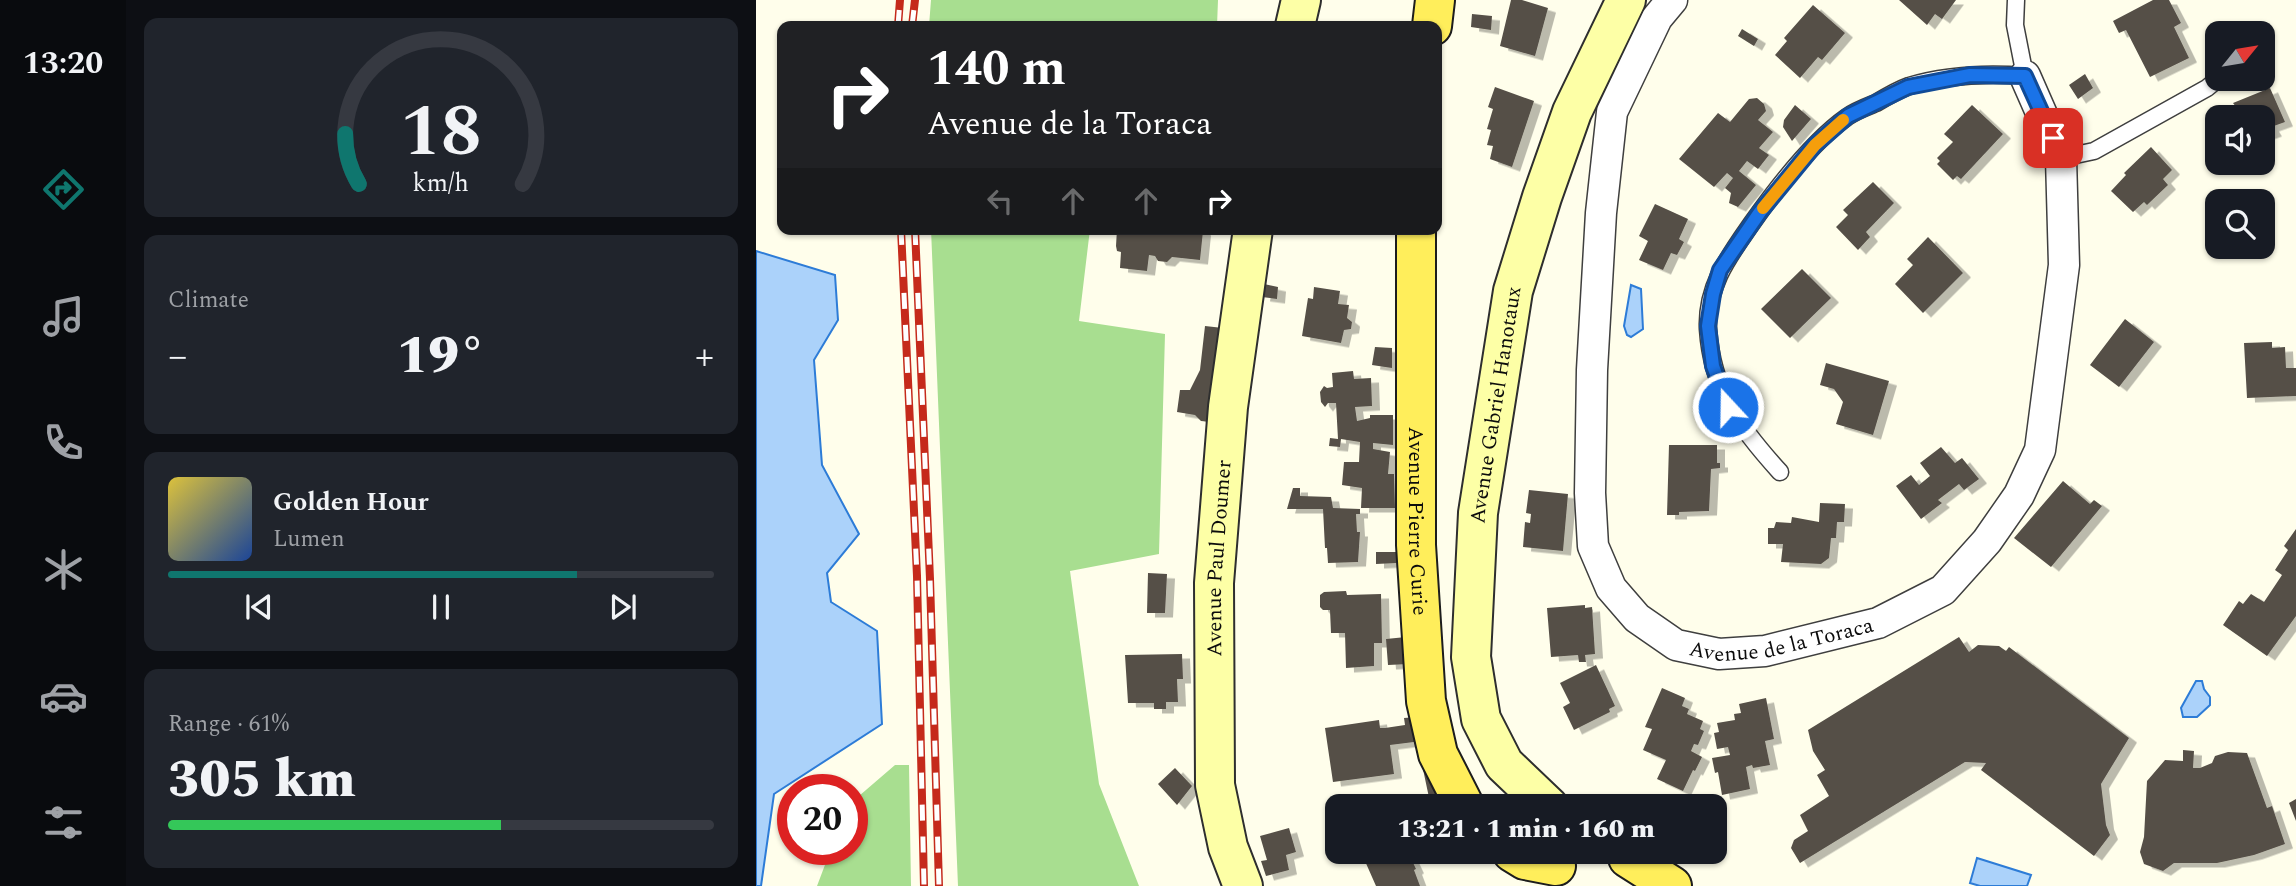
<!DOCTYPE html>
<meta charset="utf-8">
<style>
body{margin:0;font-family:Spectral,serif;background:#20242c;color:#f1f3f6;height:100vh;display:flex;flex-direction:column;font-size:26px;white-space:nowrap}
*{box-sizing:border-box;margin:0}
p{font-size:23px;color:#9ea1a6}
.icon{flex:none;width:38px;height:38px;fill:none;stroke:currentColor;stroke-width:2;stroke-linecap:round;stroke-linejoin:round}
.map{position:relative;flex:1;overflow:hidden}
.panel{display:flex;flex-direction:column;gap:18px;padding:18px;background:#0d0f14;width:630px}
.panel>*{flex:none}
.banner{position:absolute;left:21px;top:21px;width:665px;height:214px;border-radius:14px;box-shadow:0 2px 5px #0004;background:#202124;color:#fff;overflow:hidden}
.needle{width:46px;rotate:60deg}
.fabs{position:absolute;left:1449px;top:21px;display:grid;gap:14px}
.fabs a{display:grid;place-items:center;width:70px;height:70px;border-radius:14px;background:#171b24;box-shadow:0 2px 5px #0004;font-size:35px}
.speed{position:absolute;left:21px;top:774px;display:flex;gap:14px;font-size:35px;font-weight:700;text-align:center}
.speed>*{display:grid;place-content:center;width:91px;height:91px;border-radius:50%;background:#171b24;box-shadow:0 2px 5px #0004;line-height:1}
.speed .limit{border:10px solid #d22;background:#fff;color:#111}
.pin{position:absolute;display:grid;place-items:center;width:60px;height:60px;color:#fff;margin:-30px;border-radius:14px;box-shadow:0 4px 10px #0006}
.me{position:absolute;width:77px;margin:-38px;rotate:339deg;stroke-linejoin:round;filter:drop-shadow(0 0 5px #0008)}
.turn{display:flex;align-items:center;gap:24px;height:147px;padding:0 35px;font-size:32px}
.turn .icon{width:91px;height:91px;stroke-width:2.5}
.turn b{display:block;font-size:49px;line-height:60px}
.lanes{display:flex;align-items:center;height:66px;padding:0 35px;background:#0003;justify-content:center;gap:35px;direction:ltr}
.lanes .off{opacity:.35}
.big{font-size:52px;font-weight:800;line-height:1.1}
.panel .widget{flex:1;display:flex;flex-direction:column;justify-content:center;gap:10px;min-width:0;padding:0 24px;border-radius:14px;background:#20242c}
.panel .dial{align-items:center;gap:0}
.dial svg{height:182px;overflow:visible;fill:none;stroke:#363941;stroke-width:7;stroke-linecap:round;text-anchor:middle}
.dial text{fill:#f1f3f6;stroke:none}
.song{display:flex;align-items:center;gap:21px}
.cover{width:84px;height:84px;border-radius:10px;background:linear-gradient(135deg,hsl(50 70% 55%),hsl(220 70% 35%))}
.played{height:7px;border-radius:4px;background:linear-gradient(90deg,#0f766e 75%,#363941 75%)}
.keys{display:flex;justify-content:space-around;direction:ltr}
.heat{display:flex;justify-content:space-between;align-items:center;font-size:38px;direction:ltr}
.charge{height:10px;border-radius:5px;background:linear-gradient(90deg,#34c759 61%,#363941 0)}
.trip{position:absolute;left:569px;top:794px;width:402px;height:70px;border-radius:14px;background:#171b24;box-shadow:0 2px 5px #0004;font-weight:800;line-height:70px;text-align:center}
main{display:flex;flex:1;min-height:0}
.tabs{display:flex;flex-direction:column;width:126px;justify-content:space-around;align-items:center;background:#090b0e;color:#9ea1a6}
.tabs .icon{width:49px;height:49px}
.tabs .current{color:#0f766e}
.tabs b{font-size:32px;color:#f1f3f6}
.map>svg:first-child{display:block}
.forest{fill:#a8de90}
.water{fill:#abd2fa;stroke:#2d7cd7;stroke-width:2}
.building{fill:#554f47;filter:url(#shadow)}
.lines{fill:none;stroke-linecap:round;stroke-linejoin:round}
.service-casing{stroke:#3f3f3f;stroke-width:19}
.minor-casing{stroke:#3f3f3f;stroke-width:33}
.secondary-casing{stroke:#2e2e2e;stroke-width:42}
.primary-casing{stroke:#1d1d1d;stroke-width:42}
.service{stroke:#fff;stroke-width:16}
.minor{stroke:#fff;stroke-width:30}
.secondary{stroke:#fdffa6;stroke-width:38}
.primary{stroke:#ffee5b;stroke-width:38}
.rail-casing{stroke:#c52a1b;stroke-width:8}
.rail{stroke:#fff;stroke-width:5;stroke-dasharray:16;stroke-linecap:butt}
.route-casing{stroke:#114b97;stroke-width:18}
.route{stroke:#1a73e8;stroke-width:12}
.slow{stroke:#f59e0b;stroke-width:12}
.labels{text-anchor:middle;stroke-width:7;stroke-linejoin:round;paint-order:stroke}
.street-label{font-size:21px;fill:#0c0c0c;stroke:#fff}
</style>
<main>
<nav class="tabs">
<b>13:20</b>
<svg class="icon current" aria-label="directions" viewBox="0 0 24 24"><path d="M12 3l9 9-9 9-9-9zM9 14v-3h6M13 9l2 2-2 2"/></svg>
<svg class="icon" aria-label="music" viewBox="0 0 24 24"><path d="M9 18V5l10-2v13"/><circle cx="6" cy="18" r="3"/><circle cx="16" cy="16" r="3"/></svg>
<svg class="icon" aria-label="phone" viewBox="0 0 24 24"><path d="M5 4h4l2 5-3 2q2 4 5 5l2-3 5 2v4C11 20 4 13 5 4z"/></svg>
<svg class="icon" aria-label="climate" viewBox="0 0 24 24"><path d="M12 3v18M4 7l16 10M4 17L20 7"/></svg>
<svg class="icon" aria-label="car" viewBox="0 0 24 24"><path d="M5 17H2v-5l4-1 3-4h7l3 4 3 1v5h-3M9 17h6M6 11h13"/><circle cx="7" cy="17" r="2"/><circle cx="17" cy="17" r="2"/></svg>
<svg class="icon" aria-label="filters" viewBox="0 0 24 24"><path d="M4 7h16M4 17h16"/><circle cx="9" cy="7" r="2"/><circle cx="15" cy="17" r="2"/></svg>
</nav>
<section class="panel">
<div class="widget dial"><svg viewBox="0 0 100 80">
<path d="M14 69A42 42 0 1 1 86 69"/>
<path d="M14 69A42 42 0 0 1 8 47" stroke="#0f766e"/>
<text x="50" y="56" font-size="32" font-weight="700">18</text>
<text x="50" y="72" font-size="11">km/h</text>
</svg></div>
<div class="widget"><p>Climate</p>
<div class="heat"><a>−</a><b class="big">19°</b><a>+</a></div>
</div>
<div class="widget">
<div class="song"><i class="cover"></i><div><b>Golden Hour</b><p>Lumen</p></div></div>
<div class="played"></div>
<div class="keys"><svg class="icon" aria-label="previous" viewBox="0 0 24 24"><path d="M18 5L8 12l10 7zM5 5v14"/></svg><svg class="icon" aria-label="pause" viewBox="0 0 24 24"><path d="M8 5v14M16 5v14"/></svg><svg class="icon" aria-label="next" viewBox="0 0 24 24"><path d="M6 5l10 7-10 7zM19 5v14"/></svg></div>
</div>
<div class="widget"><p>Range · 61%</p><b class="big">305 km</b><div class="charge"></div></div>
</section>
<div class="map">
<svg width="1540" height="886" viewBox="0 0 1540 886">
<defs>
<filter id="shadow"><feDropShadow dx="8" dy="4.5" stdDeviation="0" flood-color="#0004"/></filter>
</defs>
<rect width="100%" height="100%" fill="#fffeeb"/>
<path class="forest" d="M175,0H462L461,26H173Z
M175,229H334L323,321L409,334L403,554L314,571L343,784L383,886H202Z
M139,765H153L155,886H61L75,849H96V802Z"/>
<path class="water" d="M0,251L79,275L82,320L58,360L66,465L103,534L71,573L75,602L121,631L126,724L18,794L5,886H0Z
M875,285L885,289L887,329L875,337L871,335L868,326Z
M1440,681H1446L1448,689L1454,697V705L1441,717H1427L1425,708Z
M1221,858L1275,875L1271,886H1224L1214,883Z"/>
<path class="building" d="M755,0H766L792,8L779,56L744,46Z
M1143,0H1200L1186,19L1179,14L1171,25Z
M1397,0H1413L1425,23L1418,27L1433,58L1394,77L1370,30L1363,33L1357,21Z
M1057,5L1089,33L1066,60L1062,57L1044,78L1019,55L1031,41L1028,38Z
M716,14L736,16L735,30L715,27Z
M986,29L1002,39L998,46L982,36Z
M1329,74L1337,88L1322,99L1313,85Z
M739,87L778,101L756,167L734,159L737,146L731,145L735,130L731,129L737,109L732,107Z
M1514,88L1529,122L1515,127L1518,132L1507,136V117H1468L1466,113L1480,107L1477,103Z
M1001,98L1008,104L1010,111L1002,120L1017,132L1003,148L1013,155L1002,169L991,161L983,171L1000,185L982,207L973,203L975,193L969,188L977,178L971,173L958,187L923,159L962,113L974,122L993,99Z
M1039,105L1055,119L1036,141L1027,127L1028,120Z
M1216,105L1247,134L1205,179L1201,176L1197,180L1181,164L1184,161L1181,158L1197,142L1188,134Z
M1395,147L1416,170L1407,179L1412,185L1391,205L1388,202L1377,212L1355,191L1370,175L1368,173Z
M1117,182L1138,203L1110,232L1114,237L1102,250L1080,227L1092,215L1087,210Z
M899,204L932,219L923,239L928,242L921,255L915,253L907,270L883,260L892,241L883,236Z
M361,229H445L447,231L444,260L416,257L411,262L402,261L399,256L393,255L391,271L364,268L365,252L361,251L360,246Z
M1172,237L1207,273L1167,313L1139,284L1157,265L1151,259Z
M1046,269L1075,298L1034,338L1005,309Z
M508,284L522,287L521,299L506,297Z
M558,287L584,291L582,304L593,305L591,318L596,322L595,329L588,330L585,343L546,336L552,298L557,299Z
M1369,319L1398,342L1363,387L1334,365Z
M449,326L467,328L455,422L445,421L439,415L421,412L424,390H434L444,370Z
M1516,342V348L1529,347L1530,368H1540V396L1491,398L1488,343Z
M619,347L636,348V368L616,365Z
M1070,363L1133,381L1117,435L1080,424L1087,402L1078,389L1064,385Z
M597,371L598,379L615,378L616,406L599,407L601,421L614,418V415H637V445L617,443V449L634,452L632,474H638L639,508H605L606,488L586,485L588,462H603L604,442L585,439L584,447L573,446L574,438L582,439L580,403H572L569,407L565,402L564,392L568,386L571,388L577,387L576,373Z
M913,445H961V463H964V468L955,469L953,511L923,512V515H911Z
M1185,447L1199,463L1206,458L1223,479L1208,490L1203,484L1182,500L1186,503L1165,519L1140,486L1155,475L1163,485L1174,476L1164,463Z
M1307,481L1334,504L1338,500L1346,506L1295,567L1258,538Z
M537,488H544V496L575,497L577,508L604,509V514H600L601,532H604L602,562L572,563L571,548H569L567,509H531Z
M773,490L812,494L807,551L767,547L769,522L774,523L775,514L770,513Z
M1064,503L1089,504L1088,522H1081L1080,538H1075L1073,558L1065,564L1025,562L1027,544H1012V528H1018L1020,522L1035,523L1036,517L1063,522Z
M1540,529V616L1511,656L1467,625L1483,601L1487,604L1495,594L1508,602L1526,575L1519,570L1532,550L1528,546Z
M620,552H640L641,563L620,564Z
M392,573L411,574L409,613H391Z
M590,591L591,595L625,594L626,643H618V666L590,668L589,633H575L574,610H567L564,607V595L568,592Z
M829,605V608L836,607L839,654L829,655L830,662H823L822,655L795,657L791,608Z
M650,637L653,664L632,665L630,639Z
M1203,637L1213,652L1222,645L1243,646L1250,651L1253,647L1373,738L1345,784L1350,825L1354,835L1338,856L1225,770L1230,763L1209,762L1044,863L1035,848L1038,840L1052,831L1044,815L1073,796L1061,775L1069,770L1057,751L1052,730Z
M426,654L427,679H421L422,702H410V709H398V703H372L369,655Z
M840,665L859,706L853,709L854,712L818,730L807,707L814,703L804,683Z
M906,688L929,698L926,706L933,709L931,714L947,721L944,729L948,731L942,745L938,744L935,751L946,757L939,771L937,770L927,791L901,779L910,760L887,750L896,729L889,727Z
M1010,698L1018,739L1009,741L1014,765L997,768L996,765L990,767L994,789L966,795L962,772L959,773L956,758L974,755L972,747L961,749L958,733L963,732L961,723L979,720L978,714L985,713L983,704Z
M661,717L666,741L634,745L638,774L577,782L569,728L623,720L624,728H629L649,725L648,718Z
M1427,750L1438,751L1437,768H1444L1456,763L1459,756L1472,752L1491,753L1511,808L1516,806L1529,844L1498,855L1461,863H1418L1407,871L1388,864L1384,852L1388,837L1391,781L1409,760L1427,761Z
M664,755L690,807H675Z
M419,768L436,786L421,805L402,784Z
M1540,799V821L1533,803Z
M533,828L540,852L530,855L533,870L510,876L505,861L511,860L504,836Z
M605,852H652L660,869L658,870L664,886H620Z"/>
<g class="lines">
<defs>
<path id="service" d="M1305,158L1338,151L1451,88L1462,79
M1024,472C984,428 956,391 952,329C950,286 973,256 996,223C1020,189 1057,141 1091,117C1099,111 1110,107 1120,103C1130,97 1142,90 1153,86C1190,75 1230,73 1269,76L1259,25L1260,0"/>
<g id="minor">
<path id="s1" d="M916,0L901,18L856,112L845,213L836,370L834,493L837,546L855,588L881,618L920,645L963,654L1009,651L1122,623L1187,590L1231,541L1263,495L1284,450L1308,265L1305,158L1269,76"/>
</g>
<g id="secondary">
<path d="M539,26L545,0"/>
<path id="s2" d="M793,807L748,764L725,719L715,657L722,513L757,291L786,197L816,112L870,0"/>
<path id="s3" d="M487,886L472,847L459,785L458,583L472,407L497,229"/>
</g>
<g id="primary">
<path d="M676,26L679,0"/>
<path id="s4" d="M660,229V545L670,701L682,754L709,807"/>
<path d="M756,852L769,860L800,866"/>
<path d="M872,858L916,886"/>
</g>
</defs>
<use href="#service" class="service-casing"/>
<use href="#minor" class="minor-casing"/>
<use href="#secondary" class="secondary-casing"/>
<use href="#primary" class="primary-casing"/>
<use href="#service" class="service"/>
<use href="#minor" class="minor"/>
<use href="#secondary" class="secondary"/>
<use href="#primary" class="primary"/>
<defs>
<path id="rail" d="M142,26L144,0
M156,26L159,0
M145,229L161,576L168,886
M159,229L174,579L183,886"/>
</defs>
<use href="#rail" class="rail-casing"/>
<use href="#rail" class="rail"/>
</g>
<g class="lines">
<defs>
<path id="route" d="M972,407L957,366L952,326L957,294L964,270L1004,212L1059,145L1092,116L1152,87L1214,75L1269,76L1297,138"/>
</defs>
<use href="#route" class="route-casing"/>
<use href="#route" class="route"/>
<path class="slow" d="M1007,208L1059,145L1087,120"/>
</g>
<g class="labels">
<g class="street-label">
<text dy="7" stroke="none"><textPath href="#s2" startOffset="429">Avenue Gabriel Hanotaux</textPath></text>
<text dy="7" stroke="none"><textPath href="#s4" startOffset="292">Avenue Pierre Curie</textPath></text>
<text dy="7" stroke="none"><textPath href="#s3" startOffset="332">Avenue Paul Doumer</textPath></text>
<text dy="7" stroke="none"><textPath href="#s1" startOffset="803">Avenue de la Toraca</textPath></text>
</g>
</g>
</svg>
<div class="fabs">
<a><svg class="needle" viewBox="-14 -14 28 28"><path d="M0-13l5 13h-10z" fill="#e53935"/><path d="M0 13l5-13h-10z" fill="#9ea1a6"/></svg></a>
<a><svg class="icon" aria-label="sound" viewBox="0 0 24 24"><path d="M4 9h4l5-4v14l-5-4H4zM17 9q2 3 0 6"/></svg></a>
<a><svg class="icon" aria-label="search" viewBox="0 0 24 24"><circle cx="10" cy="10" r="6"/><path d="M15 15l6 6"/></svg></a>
</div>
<div class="speed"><div class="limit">20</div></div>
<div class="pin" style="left:1297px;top:138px;background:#d93025"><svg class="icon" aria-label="arrive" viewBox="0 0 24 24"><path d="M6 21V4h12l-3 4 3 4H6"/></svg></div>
<svg class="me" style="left:972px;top:407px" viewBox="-20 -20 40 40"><circle r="17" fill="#1a73e8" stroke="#fff" stroke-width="3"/><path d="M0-11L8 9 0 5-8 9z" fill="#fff"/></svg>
<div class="trip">13:21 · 1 min · 160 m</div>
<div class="banner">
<div class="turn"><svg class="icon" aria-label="right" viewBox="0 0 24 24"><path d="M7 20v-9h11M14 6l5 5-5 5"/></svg><div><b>140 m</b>Avenue de la Toraca</div></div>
<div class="lanes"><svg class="icon off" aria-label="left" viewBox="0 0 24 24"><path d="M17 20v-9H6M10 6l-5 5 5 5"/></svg><svg class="icon off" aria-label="ahead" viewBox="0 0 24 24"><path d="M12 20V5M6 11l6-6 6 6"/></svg><svg class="icon off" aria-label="ahead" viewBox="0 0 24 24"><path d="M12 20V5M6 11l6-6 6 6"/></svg><svg class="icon" aria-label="right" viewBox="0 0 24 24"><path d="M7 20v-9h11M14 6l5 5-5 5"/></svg></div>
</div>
</div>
</main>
